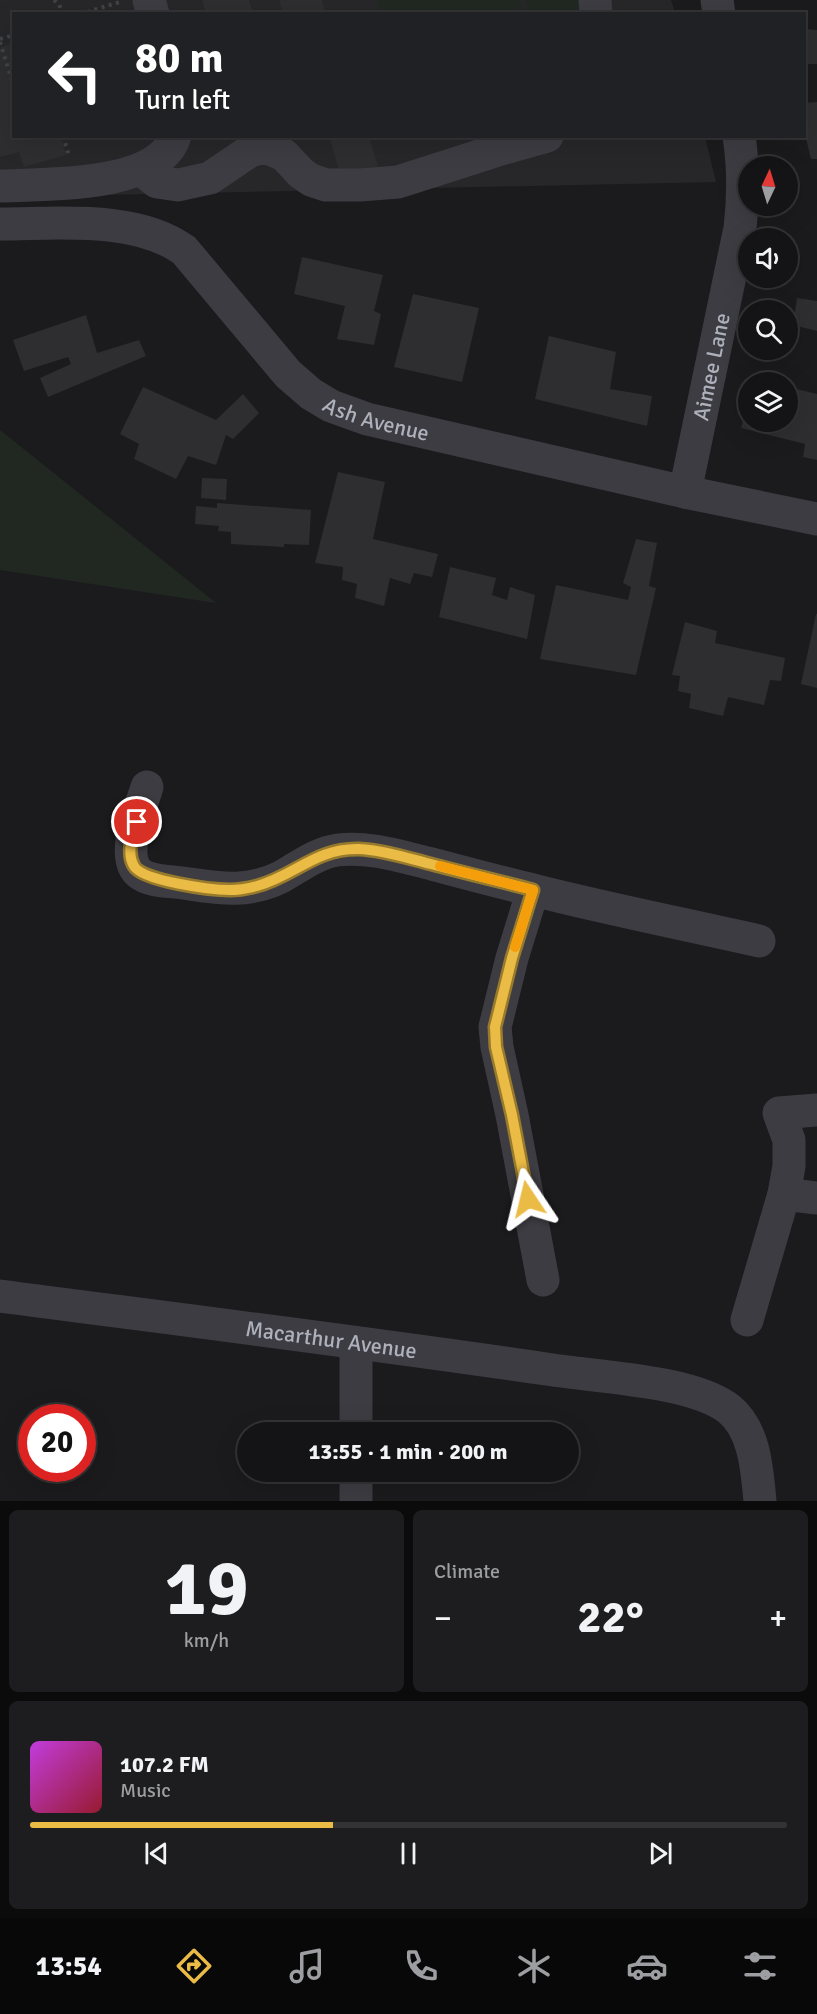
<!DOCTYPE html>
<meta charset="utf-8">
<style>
body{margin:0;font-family:Signika,sans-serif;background:#1d1d1f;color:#f1f3f6;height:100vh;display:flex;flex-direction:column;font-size:22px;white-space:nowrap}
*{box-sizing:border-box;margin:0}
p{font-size:20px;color:#9d9ea1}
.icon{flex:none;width:33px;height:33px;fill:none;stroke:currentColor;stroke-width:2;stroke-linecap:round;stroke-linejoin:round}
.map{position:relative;height:1501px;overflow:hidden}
.panel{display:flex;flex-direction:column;gap:9px;padding:9px;background:#0b0b0c;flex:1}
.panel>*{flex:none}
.top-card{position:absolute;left:12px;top:12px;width:794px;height:126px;border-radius:0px;box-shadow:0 6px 24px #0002,0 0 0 2px #333335;background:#202124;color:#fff;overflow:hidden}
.needle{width:39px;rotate:4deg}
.buttons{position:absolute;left:738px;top:156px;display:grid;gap:12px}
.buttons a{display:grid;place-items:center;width:60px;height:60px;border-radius:50%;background:#141416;box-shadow:0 6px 24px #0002,0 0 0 2px #333335;font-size:30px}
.speed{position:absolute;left:18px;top:1404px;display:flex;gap:12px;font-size:30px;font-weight:700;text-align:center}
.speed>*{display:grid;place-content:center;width:78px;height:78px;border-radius:50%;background:#141416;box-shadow:0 6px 24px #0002,0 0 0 2px #333335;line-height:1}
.speed .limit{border:9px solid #d22;background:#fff;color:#111}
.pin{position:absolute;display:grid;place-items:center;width:51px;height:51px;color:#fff;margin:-26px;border:3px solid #fff;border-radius:50%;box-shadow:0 2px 6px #0007}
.me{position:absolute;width:66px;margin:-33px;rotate:350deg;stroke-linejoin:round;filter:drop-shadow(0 0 4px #0008)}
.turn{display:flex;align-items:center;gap:21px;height:126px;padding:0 24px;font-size:27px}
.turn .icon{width:78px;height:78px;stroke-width:2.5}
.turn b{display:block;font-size:42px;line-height:51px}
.big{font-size:45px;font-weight:700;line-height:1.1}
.panel .tile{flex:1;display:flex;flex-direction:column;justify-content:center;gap:9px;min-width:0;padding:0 21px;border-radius:9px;background:#1d1d1f}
.panel .dial{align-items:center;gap:0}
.dial b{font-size:78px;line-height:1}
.song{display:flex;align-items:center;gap:18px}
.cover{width:72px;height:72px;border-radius:9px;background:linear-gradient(135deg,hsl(290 70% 55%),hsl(350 70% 35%))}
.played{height:6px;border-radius:3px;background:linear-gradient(90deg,#eabb45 40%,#333335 40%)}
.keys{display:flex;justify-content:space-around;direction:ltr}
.heat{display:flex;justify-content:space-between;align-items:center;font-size:33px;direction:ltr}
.panel .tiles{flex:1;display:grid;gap:9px;grid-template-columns:1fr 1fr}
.tile:last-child{grid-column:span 2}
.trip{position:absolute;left:237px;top:1422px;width:342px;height:60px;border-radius:30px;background:#141416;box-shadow:0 6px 24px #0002,0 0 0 2px #333335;font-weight:700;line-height:60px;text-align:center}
.menu{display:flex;height:96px;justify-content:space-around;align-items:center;background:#080809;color:#9d9ea1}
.menu .icon{width:42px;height:42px}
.menu .selected{color:#eabb45}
.menu b{font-size:27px;color:#f1f3f6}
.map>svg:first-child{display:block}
.built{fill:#27272a}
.green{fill:#212822}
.building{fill:#2e2e31}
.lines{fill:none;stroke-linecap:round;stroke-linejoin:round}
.path{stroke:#424349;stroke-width:4;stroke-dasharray:3 4.5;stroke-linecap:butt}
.minor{stroke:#3c3c42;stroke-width:33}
.route-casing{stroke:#987a2d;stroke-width:15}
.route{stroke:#eabb45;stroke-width:10}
.slow{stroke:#f59e0b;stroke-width:10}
.labels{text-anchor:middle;stroke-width:6;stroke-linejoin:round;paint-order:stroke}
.street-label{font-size:22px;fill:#aeb1bc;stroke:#161618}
</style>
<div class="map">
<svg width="817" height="1501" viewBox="0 0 817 1501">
<rect width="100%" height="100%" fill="#1b1b1d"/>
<path class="built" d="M0,0H671L675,13L14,14V136L705,137L716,182L102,195L0,194Z"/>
<path class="green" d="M377,0H519L523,13H381Z
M525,0H583L585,8L564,13H528Z
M0,430L216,603L0,570Z"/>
<path class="building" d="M202,0H249L253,14H206Z
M279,0H322L325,14H283Z
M804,29L817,30V64H804Z
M14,43V136H61L66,155L24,167L19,152L0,157V47Z
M817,102V159H811L804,130V103Z
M329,136H369L378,166L341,177Z
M302,257L383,275L374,311L381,314L374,345L337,339L345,306L294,294Z
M413,294L479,308L462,382L394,367Z
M797,298L817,301V331L793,325Z
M86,315L97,353L139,340L146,356L48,397L40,378L71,364L68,357L24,371L13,340Z
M549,336L616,352L610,389L652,396L647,426L535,399Z
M143,387L216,420L243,394L259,413L233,439L226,435L216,465L188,456L176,479L134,459L139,444L120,434Z
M788,387L817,394V460L803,457L805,444L741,428L748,401V422H788Z
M338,472L385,482L373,539L438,554L432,577L414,573L410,584L390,578L384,606L355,598L357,584L342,580L343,567L315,563Z
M202,478L227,479L226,500L201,498Z
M217,503L311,510L309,545L284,544V547L231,544V532L218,531L219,526L195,524L196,506L217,508Z
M636,539L657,543L649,586L656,588L636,675L540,659L556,585L628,600L631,587L623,583Z
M450,567L496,578L492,595L507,600L510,587L535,595L527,639L439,617Z
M816,614H817V688L801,684Z
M685,622L717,631L715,643L785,658L781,681L770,680L764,705L728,697L723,716L689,708L691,694L678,691L680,676L672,675Z"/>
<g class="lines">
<path class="path" d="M54,0L59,4L62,14
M80,14L120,2
M0,39L14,35
M0,42L14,87
M63,136L69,156"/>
<g class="minor">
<path d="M149,0L153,14"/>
<path d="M595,0L596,14"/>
<path d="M717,0L719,14"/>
<path d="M142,170L157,182L178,185L210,178L250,151L261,148L270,149L284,155L301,173L311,180L326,185H360L398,182L501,149L547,136"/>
<path d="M0,186C45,184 159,188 175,136"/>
<path id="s1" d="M0,224C58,224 135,215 184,250L288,374L311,394L331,406L367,419L685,492L817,519"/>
<path id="s2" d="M685,492L740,228C744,195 744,169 739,136"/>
<path d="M147,787C141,807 120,856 139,873C150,882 170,881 183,883C218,888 247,894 281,877C299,867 316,853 338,850C369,846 402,857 432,864C466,873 499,882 533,890C608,909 684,924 759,941"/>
<path d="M533,890L512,958L495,1027L497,1047L512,1115L543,1280"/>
<path d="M784,1194L817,1198"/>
<path id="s3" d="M0,1296C184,1320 369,1343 553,1370C600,1377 693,1381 729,1409C755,1430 757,1470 760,1501"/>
<path d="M747,1320L784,1194L789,1166V1140L779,1113L817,1110"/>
<path d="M356,1343V1432"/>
<path d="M356,1472V1501"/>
</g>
</g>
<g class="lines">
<defs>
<path id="route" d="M137,822C133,835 126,853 134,866C142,881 212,890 230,890C238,890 249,888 257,886C295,876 315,848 359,849C383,850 407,858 431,864C465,873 499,881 533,890L512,958L495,1027L496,1047L512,1115L528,1199"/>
</defs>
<use href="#route" class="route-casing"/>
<use href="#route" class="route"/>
<path class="slow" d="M440,866L533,890L515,947"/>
</g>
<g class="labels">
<g class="street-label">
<text dy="8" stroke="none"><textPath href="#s2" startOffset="128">Aimee Lane</textPath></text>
<text dy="8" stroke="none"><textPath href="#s1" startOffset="452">Ash Avenue</textPath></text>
<text dy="8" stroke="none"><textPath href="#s3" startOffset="334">Macarthur Avenue</textPath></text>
</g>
</g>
</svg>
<div class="buttons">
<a><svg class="needle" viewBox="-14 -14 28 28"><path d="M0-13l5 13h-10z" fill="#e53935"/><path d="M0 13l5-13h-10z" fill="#9d9ea1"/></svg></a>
<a><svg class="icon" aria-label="sound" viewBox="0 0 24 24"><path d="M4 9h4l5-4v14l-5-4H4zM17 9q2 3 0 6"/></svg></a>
<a><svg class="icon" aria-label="search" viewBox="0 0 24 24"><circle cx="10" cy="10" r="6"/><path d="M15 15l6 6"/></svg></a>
<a><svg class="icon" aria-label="layers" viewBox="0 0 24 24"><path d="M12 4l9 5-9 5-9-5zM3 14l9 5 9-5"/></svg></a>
</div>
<div class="speed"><div class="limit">20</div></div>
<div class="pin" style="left:137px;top:822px;background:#d93025"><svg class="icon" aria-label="arrive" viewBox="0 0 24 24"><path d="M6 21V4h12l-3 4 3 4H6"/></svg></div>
<svg class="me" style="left:528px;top:1199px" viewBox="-20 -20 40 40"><path d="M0-17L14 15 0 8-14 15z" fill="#eabb45" stroke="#fff" stroke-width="4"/></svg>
<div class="trip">13:55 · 1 min · 200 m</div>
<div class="top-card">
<div class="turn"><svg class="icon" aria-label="left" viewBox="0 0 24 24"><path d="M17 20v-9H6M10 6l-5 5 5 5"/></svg><div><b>80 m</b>Turn left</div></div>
</div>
</div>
<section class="panel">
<div class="tiles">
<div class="tile dial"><b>19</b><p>km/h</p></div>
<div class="tile"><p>Climate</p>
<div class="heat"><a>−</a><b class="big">22°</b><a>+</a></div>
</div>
<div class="tile">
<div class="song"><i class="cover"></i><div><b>107.2 FM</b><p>Music</p></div></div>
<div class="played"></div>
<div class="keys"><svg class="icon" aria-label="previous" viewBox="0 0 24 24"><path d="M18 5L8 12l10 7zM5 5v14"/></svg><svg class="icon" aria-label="pause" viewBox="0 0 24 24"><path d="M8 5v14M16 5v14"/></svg><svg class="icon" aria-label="next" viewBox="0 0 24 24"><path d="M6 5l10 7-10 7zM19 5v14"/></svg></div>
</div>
</div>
</section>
<nav class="menu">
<b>13:54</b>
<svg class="icon selected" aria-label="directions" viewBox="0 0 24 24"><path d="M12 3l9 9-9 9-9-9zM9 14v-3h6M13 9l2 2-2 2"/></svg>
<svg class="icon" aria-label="music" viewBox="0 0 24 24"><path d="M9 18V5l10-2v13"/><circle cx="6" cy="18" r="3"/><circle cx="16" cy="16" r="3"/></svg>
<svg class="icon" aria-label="phone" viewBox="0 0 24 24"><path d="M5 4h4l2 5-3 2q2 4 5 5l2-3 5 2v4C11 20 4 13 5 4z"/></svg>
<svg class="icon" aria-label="climate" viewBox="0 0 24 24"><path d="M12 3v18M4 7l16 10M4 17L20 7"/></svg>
<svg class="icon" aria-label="car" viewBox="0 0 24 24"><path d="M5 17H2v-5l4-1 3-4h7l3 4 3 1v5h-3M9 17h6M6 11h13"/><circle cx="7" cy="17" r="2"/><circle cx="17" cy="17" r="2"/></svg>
<svg class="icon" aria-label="filters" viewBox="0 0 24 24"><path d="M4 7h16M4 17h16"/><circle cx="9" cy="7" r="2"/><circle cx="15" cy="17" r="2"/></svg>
</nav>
